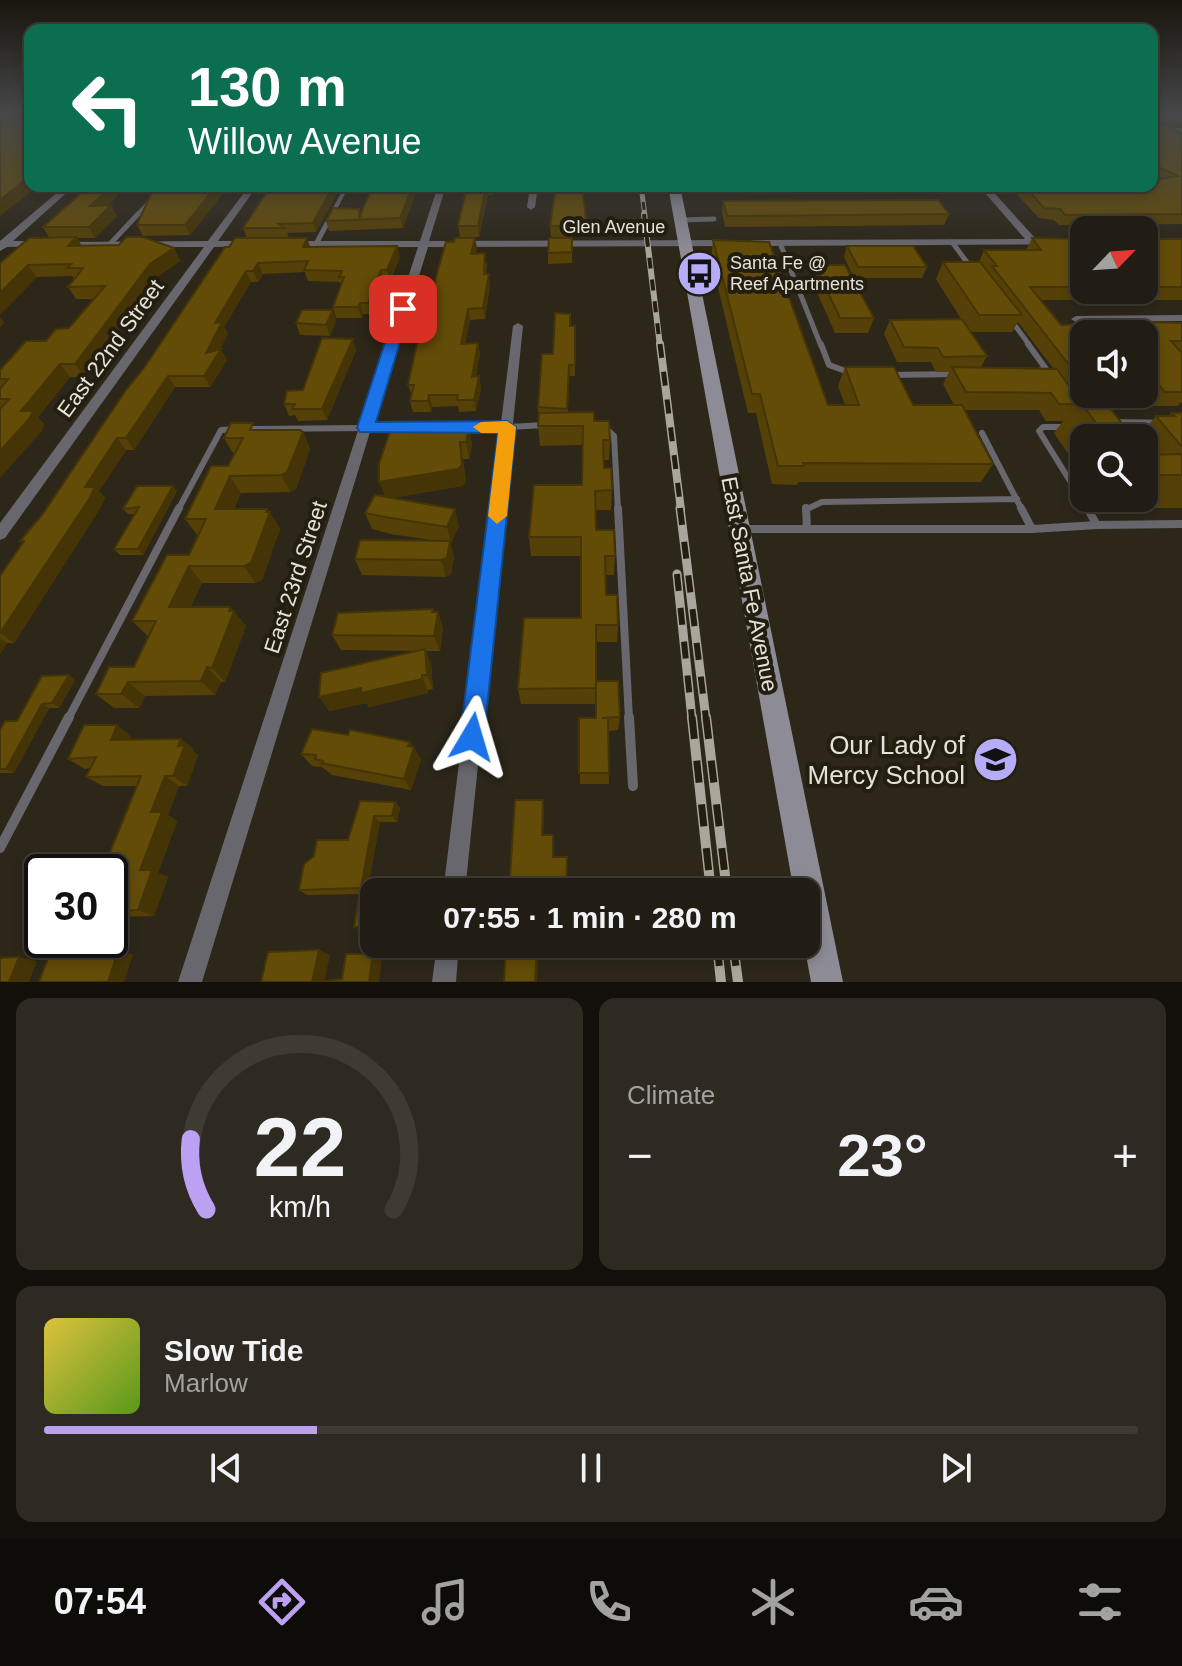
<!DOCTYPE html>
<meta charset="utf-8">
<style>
body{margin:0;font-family:Arial,sans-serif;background:#2e2a22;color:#f1f3f6;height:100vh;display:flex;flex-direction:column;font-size:30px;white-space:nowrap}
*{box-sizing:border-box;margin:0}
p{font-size:26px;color:#a2a2a0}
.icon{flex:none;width:44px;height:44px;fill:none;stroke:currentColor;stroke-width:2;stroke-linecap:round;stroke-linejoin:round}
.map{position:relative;height:982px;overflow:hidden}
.panel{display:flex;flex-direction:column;gap:16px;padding:16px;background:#13100b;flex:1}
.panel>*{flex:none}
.top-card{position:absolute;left:24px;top:24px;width:1134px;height:168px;border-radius:16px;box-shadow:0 4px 12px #0003,0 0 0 2px #3f3b34;background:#0b6e4f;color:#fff;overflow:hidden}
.needle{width:52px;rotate:65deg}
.buttons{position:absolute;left:1070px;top:216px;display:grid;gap:16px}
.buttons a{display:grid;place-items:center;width:88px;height:88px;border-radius:16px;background:#221d14;box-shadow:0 4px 12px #0003,0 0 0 2px #3f3b34;font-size:40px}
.speed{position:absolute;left:24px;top:854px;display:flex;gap:16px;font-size:40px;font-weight:700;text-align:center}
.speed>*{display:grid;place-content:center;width:104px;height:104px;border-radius:50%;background:#221d14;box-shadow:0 4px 12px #0003,0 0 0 2px #3f3b34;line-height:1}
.speed .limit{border:4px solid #111;border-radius:12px;background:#fff;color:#111}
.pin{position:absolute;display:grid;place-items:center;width:68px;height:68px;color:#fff;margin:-34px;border-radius:16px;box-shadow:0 4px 12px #0006}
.me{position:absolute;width:88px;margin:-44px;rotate:7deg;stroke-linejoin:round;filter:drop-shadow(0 0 6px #0008)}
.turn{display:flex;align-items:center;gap:28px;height:168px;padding:0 32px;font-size:36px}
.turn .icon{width:104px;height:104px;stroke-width:2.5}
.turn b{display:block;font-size:56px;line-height:68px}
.big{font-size:60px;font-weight:600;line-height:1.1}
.panel .tile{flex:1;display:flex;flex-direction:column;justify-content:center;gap:12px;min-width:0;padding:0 28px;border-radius:16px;background:#2e2a22}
.panel .dial{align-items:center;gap:0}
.dial svg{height:208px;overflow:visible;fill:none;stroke:#3f3b34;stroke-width:7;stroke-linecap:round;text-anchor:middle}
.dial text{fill:#f1f3f6;stroke:none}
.song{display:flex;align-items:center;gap:24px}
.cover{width:96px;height:96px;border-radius:12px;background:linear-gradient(135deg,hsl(50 70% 55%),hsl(90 70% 35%))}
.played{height:8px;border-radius:4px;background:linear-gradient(90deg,#bca0f2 25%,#3f3b34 25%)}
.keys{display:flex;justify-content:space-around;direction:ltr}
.heat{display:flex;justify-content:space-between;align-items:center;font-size:44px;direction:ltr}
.panel .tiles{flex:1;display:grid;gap:16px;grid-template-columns:1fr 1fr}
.tile:last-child{grid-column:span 2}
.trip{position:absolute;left:360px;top:878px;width:460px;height:80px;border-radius:16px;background:#221d14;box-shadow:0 4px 12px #0003,0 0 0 2px #3f3b34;font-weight:600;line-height:80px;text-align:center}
.tab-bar{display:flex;height:128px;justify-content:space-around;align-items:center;background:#0e0c08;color:#a2a2a0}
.tab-bar .icon{width:56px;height:56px}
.tab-bar .active{color:#bca0f2}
.tab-bar b{font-size:36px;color:#f1f3f6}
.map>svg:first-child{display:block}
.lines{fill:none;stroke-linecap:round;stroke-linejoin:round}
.lane-far4{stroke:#68676e;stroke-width:4}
.lane-far3{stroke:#68676e;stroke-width:5}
.lane-far2{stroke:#68676e;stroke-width:6}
.lane-far1{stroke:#68676e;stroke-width:8}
.lane{stroke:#68676e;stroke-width:10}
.street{fill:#68676e;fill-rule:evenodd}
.secondary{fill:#8c8b96;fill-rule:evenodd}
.rail-far4-casing{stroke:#aba69c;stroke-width:5}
.rail-far3-casing{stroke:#aba69c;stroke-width:6}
.rail-far2-casing{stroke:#aba69c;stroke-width:8}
.rail-far1-casing{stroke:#aba69c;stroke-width:9}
.rail-casing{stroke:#aba69c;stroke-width:10}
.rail-far4{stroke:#231e10;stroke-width:3;stroke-dasharray:8;stroke-linecap:butt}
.rail-far3{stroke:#231e10;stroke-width:4;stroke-dasharray:11;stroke-linecap:butt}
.rail-far2{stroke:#231e10;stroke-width:5;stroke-dasharray:14;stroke-linecap:butt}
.rail-far1{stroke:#231e10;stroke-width:6;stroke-dasharray:17;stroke-linecap:butt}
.rail{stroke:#231e10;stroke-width:7;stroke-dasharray:22;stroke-linecap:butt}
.wall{fill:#554107;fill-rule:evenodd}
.shaded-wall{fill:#453506}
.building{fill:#634c08;stroke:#453506;stroke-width:2}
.route{fill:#1a73e8;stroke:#114b97;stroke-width:2}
.slow{fill:#f59e0b}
.labels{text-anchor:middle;stroke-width:8;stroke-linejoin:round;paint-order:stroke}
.far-street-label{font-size:18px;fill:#e6e2d9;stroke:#231e10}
.far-poi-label{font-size:18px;fill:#e6e2d9;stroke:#231e10;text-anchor:start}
.street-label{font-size:22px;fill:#e6e2d9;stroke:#231e10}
.near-poi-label{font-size:26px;fill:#e6e2d9;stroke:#231e10;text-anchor:end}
</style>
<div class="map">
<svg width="1182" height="982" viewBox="0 0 1182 982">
<rect width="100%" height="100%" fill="#2d271a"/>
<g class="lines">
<path class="lane-far4" d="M136,216L164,186
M331,216L347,186"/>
<path class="lane-far3" d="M681,220L714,219
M952,242L972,269
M780,243L821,346
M110,244L138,214
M316,244L332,214
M1011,320L1030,346"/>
<path class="lane-far2" d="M821,344L829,365L851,373
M1028,344L1046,369L1039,371
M891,375L955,374
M1104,409L1105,394
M602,425L614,436L618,510
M507,427L545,425
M1068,427H1043L1039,431L1088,510
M250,429L365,428
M982,433L1022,510
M178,510L221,430L237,429
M805,510L822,502L1017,499"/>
<path class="lane-far1" d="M618,508L629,719
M806,508L807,529
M1087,508L1097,525L1182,524
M742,529H1032L1021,508
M1032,529L1097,525
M68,719L179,508"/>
<path class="lane" d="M629,717L633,786
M0,848L69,717"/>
<path class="street" d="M1152,128H1182V132H1152Z
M65,186H74L13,241H40L43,242V246L7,247L0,251V241Z
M249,186H257L218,241H248L253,244L251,246L214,247L5,538L0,540V523L204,247H64L61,246V242L208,241Z
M438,186H446L429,241L732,240L737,243L732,246L428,247L373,424H407L413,428L407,432H370L202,982H178L418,247H292L287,244L292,241H420Z
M530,186H538L535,207L531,210L527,207Z
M979,186H988L1035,238H1084V244L752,246L747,243L752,240L1025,239Z
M1182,315V321L1076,322L1071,319L1076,316Z
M518,323L523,326L465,892H443L500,432H452L446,428L452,424L501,423L513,326Z
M1102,419L1182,420V428L1097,426L1096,423Z
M437,944H459L456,982H432Z"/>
<path class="secondary" d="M668,186H680L843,982H811L804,944L806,892H794Z"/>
<defs>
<path id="rail-far4" d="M641,186L645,216"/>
<path id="rail-far3" d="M644,214L660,346"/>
<path id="rail-far2" d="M660,344L681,510"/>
<path id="rail-far1" d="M680,508L706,719
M677,574L692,719"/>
<path id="rail" d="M692,717L711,892
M706,717L727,892
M717,944L721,982
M733,944L738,982"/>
</defs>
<use href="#rail-far4" class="rail-far4-casing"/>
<use href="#rail-far3" class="rail-far3-casing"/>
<use href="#rail-far2" class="rail-far2-casing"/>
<use href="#rail-far1" class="rail-far1-casing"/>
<use href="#rail" class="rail-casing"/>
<use href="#rail-far4" class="rail-far4"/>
<use href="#rail-far3" class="rail-far3"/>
<use href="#rail-far2" class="rail-far2"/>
<use href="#rail-far1" class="rail-far1"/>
<use href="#rail" class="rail"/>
</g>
<path class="wall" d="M1152,113H1182V125L1155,123L1156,124L1182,135V224L1059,225L1054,220L1039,218L1009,186H1152L1156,179L1152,177Z
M89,186H146L144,188L124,189L107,205H111L117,216L95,238H77L82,246L174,248L180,261L157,277L84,377H70L38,417L44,424L41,432L0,408V370L69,328L94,299H76L68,287L74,279L72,276L37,277L0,263L49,237L43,227Z
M157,186H229L190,235L143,236L137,225Z
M341,186L316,232L287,233L289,238H247L243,228Z
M373,186H418L403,228L329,231L326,221L359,209L360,214Z
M467,186H495L494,195H488L479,237H460L458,226Z
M556,186H588V187L582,188L586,230L572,231V237H551L550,226Z
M723,201L949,214L944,225L725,227L722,212Z
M475,238L477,249L475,253L487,264L486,274L490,285L485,319L470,320L465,344L478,343L480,354L476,376H479L481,388L476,411L459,412L458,406L432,407L431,412H413L410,401L412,396L408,385L454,242Z
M572,238V263L548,264V253Z
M1032,238L1084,239V290H1144V239H1182V300H1041L1061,325L1182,323V402L1177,406H1153L1144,394V334H1084V394H1102L1099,398H1078L1133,438H1084V477L1054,433L1063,421H1046L1039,410H964L993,464L981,482H798L797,485L772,484L756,413H748L711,258L713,240L828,405H845L838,386L845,367L913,405H954L943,384L949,372H936L931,362H897L884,334L890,320L961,319L936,279L943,262H979L984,250H1026ZM1018,322L1053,368L981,367L987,356L971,332H1012Z
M397,246L400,257L390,281H384L371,314H363L362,318H336L333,307L341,285L340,282L308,281L305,272L263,274L258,282H251L224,327L228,334L219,350L227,360L210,387H175L134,450H126L99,491L105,498L99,510L14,643H7L0,654V576L23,543L20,541L42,515L144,368L225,247Z
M847,246L927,267L922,278H854L844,257Z
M815,265L874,318L868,333H835L811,279Z
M336,321L330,336L300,335L296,323Z
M570,326H575V376H569L568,412L594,421L610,440L609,460H604V468L612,486L611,510H596V530L615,556L614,575H606V595L618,625L617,642H596V681L620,717L618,730L608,731L609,784H580L579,718H596L595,704H521L518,689L581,618V556H531L529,537L582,485L583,445L540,446L538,426V407L553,354Z
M356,350L327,420L298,421L295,415L289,416L284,404Z
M1172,413H1182V508H1105L1098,498H1144V438H1137L1156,416H1169Z
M469,427L472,445L469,459H463L466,482L462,486L392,498L459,526L450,544L454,557L451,574L446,577L362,575L355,559L431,540L391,534L372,529L365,513Z
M256,430L303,432L310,449L296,489L290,492L241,493L234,509H267L280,529L262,580L255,583H202L190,607H230L246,626L225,682H221L215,695L145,696L139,708H114L96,694L134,667L148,636L132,621L189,555L198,536L185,519L228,466L234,455L224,438Z
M173,486L177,491L143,555H120L114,549L135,514H128L123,509Z
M433,609L434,612H438L443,628L440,651H426L431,664L433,689L428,690V693L369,707L367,703L329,711L417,651L341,650L332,635Z
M75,680L59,708H49L14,773H0V730L17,721Z
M131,736L130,739L194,749L193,751L198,755L187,786H179L168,815L177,821L158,873L168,877L154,916L110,917L113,918L110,926V872L137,786H103L86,777L90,768L85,769L68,759Z
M412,746L421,759L411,790L332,775L322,767L312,766L301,754Z
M360,801L395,802L400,808L397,822H380L367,892H374V929H358L354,927L360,894L307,895L299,890L348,840Z
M574,944H612V952L574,953Z"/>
<path class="shaded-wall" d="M30,176V186H38L0,216V200Z
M111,186H123L124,189L97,216L90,206Z
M216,186H229L190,235L185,225Z
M333,186H341L316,232L313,223Z
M413,186H418L403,228L400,218Z
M487,186L488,195L479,237L478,226Z
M111,205L117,216L95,238L89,227Z
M76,237L84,250L68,246Z
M307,238L311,249L303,247Z
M475,238L477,249L473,264L471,254Z
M397,246L400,257L390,281L387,270Z
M174,248L180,261L157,277L84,377L75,364L150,264Z
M258,263L263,274L258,282L253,271Z
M28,265L37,277L0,315V293Z
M381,270L384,281L371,314L368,303Z
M246,271L251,282L224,327L228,334L215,359L221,349L227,360L210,387L204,376L206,353L215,323Z
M489,274L490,285L485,319L483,308Z
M360,303L363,314L362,318L358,307Z
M468,309L470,320L463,355L461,344Z
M333,310L336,321L330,336L326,325Z
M0,317L4,323L0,328Z
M353,339L356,350L327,420L322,409Z
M478,343L480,354L474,388L472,377Z
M60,364L70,377L38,417L44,424L41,432L0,478V451L21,411Z
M168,376L175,387L134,450L126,438Z
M479,376L481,388L476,411L474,400Z
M429,395L432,407L431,412L428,401Z
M469,427L472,445L469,459L466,442Z
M303,432L310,449L296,489L290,492L281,475Z
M117,438L126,450L99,491L105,498L99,510L14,643L0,633L85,487Z
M460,442L466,482L462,486L386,499L379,482Z
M230,476L241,493L226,525L215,509Z
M173,486L177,491L143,555L138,549Z
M267,509L270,513V512L280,529L262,580L255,583L244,566Z
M455,509L459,526L451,544L447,527Z
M450,541L454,557L451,574L446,577L441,560Z
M189,566L202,583L183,623L169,607Z
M230,607L246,626L225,682L212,668Z
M433,609L437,620L438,612L443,628L440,651L434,636L432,612Z
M0,638L7,643L0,654Z
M425,649L431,664L433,689L427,675Z
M207,667L221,682L215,695L201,681Z
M69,675L75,680L59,708L52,703Z
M422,675L428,693L369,707L367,703L329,711L319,697Z
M128,682L145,696L139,708L121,694Z
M42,704L49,708L14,773L6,769Z
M117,725L131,736L126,750L111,740Z
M181,739L194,749L193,751L198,755L187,786L173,776L178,746Z
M410,742L421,759L411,790L404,779L408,746Z
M165,776L179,786L168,815L177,821L158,873L168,877L154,916L138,910L140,870L151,812Z
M543,800L544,808L543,842L542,835Z
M395,802L400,808L397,822L392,816Z
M374,816L380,822L367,893L361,888Z
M88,940H105L98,957L82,954Z
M385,944H388L387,953L383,952Z
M537,944L539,946L537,982H535Z
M319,950L330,955L324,982H312Z
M118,951L133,954L124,982H108Z
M373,954L382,959L379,982H369Z
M19,957L37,961L29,982H9Z"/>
<path class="building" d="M0,113H30V176L0,200Z
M1152,113H1182V115L1160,113L1155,118L1156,124L1167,125L1182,135V214L1065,215L1060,209L1044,208L1024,186H1152V180L1178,176L1152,164Z
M89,186H111L90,206L111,205L89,227H43Z
M157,186H216L185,225H137L152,191Z
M271,186H333L313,223L279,224L285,228H243Z
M373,186H413L400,218L326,221L333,208L359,209V218Z
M467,186H486L478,226H458Z
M556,186H582L586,219L572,220V226H550Z
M938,200L949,214L727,216L723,201Z
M76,237L68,246L119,245L126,237H143L174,248L150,264L75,364H60L21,411H33L29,419L0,451V409L9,399H0V389L8,379H0V370L26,341H46L56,329L69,328L105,286L68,287L83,268H67L71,264L28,265L0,293V263L29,238Z
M235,238H307L303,247L397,246L387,270H381L368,303H360L358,307H333L344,277H339L342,271L304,270L308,261L258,263L253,271H246L215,323L222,322L206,353L221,349L204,376H168L126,438H117L85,487H95L89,499L0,633V576L24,541H20L42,515L126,390L144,368L225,247H229Z
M455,238H475L471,254L485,253L484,274H489L483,308L468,309L461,344L478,343L472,377L479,376L474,400H457L458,395H429L428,401H410L414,385H408L423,316L426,311H431L436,277L446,242H454Z
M549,238H572V252L548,253Z
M1032,238L1084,239V287H1030L1061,325L1151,322L1182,323V341H1171L1182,353V392H1165L1149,374H1144V334H1084V384L992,266H997L984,250H1041Z
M1144,239H1182V287H1144Z
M713,240L769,242L828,405H859L845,367H894L913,405H962L993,464L803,463L804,466H778L760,394H752Z
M847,246H913L927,267H858Z
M943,262H980L1022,315H979Z
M815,265H845L874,318H840Z
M302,310H333L326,325L296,323Z
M555,313L570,314V326H575V365H569L567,409L538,407L542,354H553Z
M962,319L987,356L943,357L938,348L904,347L890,320Z
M322,338L353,339L322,409H292L295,404H284L287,391L303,390Z
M952,367L1057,369L1079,400L1076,404H1059L1051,393L966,392Z
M1079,400H1104L1133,438H1107Z
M594,412V421H609L610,440H603L604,468H611L612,486V490L595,491L596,530H614L615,556H605L606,595H617L618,625H596V688L518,689L524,618H581V537H529L534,485H582L583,426H538L539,413Z
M1172,413H1182V447L1156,416H1175Z
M231,423H253L250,430H300L303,432L287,472L281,475L230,476L215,509H267L266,512H270L251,563L244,566H189L169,607H230L229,611H234L212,668L207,667L201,681L128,682L121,694H96L109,667H134L156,621H132L167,555H189L206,519H185L211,466H228L243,438H224Z
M469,427L466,442H460L462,465L458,469L379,482V464L391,428Z
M1144,452L1146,455L1182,454V475H1144Z
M137,486H173L138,549H114L139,507L123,509Z
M375,495L455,509L447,527L385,517L365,513Z
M360,540L450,541L447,558L441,560L355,559Z
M433,609L432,612H438L434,636L332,635L338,613Z
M425,649L427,675H422V679L361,693V688L319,697L321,673Z
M69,675L52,703L42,704L6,769H0V730L5,721H17L42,676Z
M596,681H618L620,717L602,718H608L609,773H579V718H596Z
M84,725H117L111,740L181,739L178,746L185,745L173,776H165L151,812H162L140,870H152L138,910L110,911V872H102L141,776L86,777L96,757L68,759Z
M312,729L348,735L350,730L410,742L408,746L414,747L404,779L321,763L323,761L315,759L316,755L301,754Z
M515,800H543L542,835H553V857H567L566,892H509Z
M360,801L395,802L392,816H374L361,888L299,890L304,864L314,856L317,840H348Z
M360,892H374V927H354Z
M374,933V944H385L383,952L368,953L371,934Z
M55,940H88L82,954L118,951L108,982H39Z
M506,944H537L535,982H504Z
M574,944H612V947L574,949Z
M319,950L312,982H261L268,952Z
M346,954H373L369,982H314L342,979Z
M19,957L9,982H0V958Z"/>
<linearGradient id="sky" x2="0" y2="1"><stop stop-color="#19150e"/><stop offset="0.45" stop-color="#464749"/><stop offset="1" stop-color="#464749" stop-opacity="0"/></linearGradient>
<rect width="1182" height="250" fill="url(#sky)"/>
<path class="route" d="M403,305L410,309L376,422L507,421L516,427L484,737L481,746L472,749L463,746L460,737L498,433L360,432L357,428L396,309Z"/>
<path class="slow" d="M507,421L516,427L507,516L497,524L488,516L498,433H481L473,427L481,422Z"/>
<defs>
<symbol id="bus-disc" viewBox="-11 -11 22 22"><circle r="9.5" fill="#b6acf8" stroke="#231e10"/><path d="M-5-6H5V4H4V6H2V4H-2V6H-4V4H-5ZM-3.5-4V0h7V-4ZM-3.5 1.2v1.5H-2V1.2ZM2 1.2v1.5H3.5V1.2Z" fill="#111"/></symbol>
<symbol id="school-disc" viewBox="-11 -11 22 22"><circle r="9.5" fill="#b6acf8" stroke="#231e10"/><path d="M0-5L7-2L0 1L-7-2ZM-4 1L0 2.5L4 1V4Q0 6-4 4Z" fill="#111"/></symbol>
</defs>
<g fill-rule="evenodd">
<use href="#bus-disc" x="674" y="248" width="51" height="51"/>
<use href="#school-disc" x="970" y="734" width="51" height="51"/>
</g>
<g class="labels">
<g class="far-street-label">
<text x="614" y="233">Glen Avenue</text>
</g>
<g class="far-poi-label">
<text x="730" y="269">Santa Fe @<tspan x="730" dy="21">Reef Apartments</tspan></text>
</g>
<g class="street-label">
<text transform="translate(110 348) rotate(-54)" y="8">East 22nd Street</text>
<text transform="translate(295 577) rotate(-72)" y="8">East 23rd Street</text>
<text transform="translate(750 584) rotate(79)" y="8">East Santa Fe Avenue</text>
</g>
<g class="near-poi-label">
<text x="965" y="754">Our Lady of<tspan x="965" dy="30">Mercy School</tspan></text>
</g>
</g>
</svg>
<div class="buttons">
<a><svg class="needle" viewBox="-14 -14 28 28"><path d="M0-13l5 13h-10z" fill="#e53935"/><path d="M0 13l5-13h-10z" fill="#a2a2a0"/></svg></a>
<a><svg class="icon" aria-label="sound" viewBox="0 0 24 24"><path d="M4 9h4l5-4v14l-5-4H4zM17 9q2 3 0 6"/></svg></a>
<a><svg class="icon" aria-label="search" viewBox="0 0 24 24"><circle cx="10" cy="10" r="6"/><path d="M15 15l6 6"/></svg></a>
</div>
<div class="speed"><div class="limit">30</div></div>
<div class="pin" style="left:403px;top:309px;background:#d93025"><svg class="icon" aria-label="arrive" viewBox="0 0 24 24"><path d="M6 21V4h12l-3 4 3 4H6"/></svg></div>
<svg class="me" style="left:472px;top:737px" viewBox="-20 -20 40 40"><path d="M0-17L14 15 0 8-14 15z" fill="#1a73e8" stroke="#fff" stroke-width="4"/></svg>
<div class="trip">07:55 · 1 min · 280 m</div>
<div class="top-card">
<div class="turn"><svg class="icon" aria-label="left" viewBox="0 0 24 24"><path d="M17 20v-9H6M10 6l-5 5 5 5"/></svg><div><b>130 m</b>Willow Avenue</div></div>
</div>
</div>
<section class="panel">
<div class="tiles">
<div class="tile dial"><svg viewBox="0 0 100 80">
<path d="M14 69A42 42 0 1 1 86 69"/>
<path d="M14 69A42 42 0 0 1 8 42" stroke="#bca0f2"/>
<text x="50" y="56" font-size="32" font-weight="700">22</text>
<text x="50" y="72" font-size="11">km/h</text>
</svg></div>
<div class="tile"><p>Climate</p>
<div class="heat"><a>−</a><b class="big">23°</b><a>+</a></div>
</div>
<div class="tile">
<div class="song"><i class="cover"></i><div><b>Slow Tide</b><p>Marlow</p></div></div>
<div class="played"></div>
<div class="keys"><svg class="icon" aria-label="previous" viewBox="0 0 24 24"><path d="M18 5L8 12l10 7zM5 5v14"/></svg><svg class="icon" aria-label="pause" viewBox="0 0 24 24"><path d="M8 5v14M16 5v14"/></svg><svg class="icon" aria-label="next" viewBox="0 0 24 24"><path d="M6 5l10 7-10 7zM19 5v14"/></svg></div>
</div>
</div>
</section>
<nav class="tab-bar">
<b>07:54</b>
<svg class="icon active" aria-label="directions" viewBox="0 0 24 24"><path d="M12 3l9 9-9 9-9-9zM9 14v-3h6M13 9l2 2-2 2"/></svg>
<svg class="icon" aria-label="music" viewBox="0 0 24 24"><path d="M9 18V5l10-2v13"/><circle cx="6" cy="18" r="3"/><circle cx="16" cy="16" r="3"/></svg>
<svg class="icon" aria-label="phone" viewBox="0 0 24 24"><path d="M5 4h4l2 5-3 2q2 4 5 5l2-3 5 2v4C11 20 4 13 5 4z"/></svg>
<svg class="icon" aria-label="climate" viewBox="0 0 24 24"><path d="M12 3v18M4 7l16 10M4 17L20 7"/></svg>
<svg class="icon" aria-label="car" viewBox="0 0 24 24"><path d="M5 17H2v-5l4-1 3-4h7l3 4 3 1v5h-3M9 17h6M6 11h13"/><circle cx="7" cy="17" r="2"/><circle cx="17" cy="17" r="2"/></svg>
<svg class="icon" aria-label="filters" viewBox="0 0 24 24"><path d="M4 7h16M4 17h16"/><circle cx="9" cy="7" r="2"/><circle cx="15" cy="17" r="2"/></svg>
</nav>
